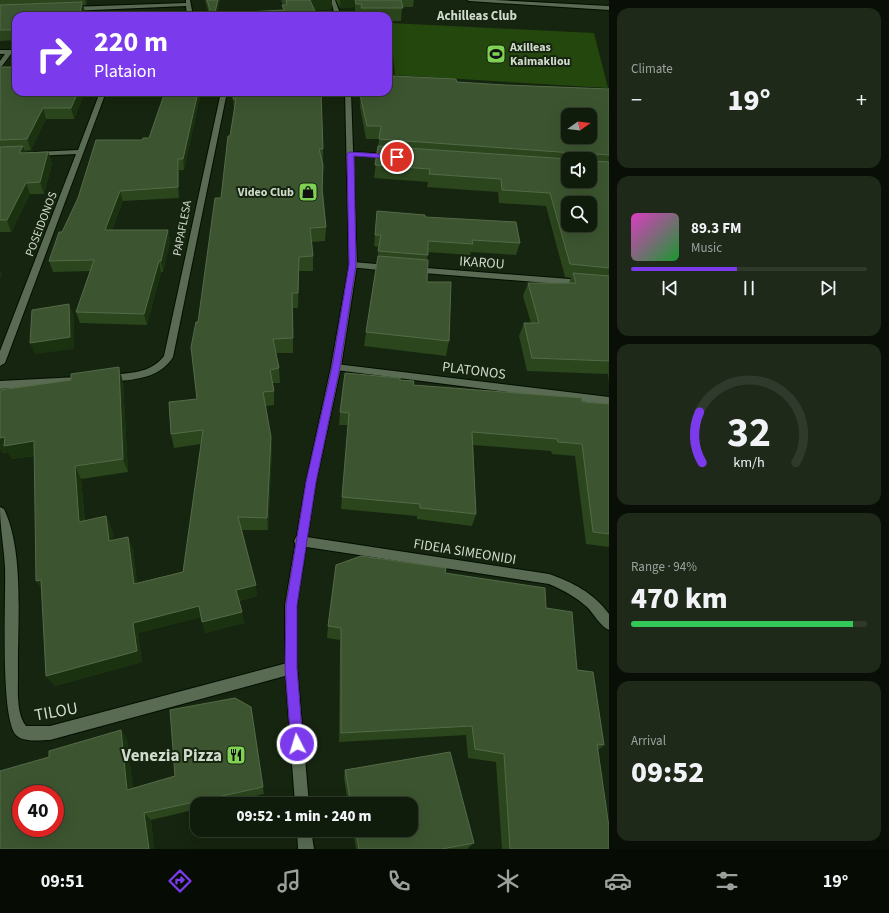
<!DOCTYPE html>
<meta charset="utf-8">
<style>
body{margin:0;font-family:"Source Sans 3",sans-serif;background:#1e2919;color:#f1f3f6;height:100vh;display:flex;flex-direction:column;font-size:15px;white-space:nowrap}
*{box-sizing:border-box;margin:0}
p{font-size:13px;color:#9ca19d}
.icon{flex:none;width:22px;height:22px;fill:none;stroke:currentColor;stroke-width:2;stroke-linecap:round;stroke-linejoin:round}
.map{position:relative;flex:1;overflow:hidden}
.details{display:flex;flex-direction:column;gap:8px;padding:8px;background:#090f06;width:280px}
.details>*{flex:none}
.top-card{position:absolute;left:12px;top:12px;width:380px;height:84px;border-radius:12px;box-shadow:0 4px 16px #0002,0 0 0 1px #303a2c;background:#7c3aed;color:#fff;overflow:hidden}
.needle{width:26px;rotate:76deg}
.fabs{position:absolute;left:561px;top:108px;display:grid;gap:8px}
.fabs a{display:grid;place-items:center;width:36px;height:36px;border-radius:8px;background:#101c0b;box-shadow:0 4px 16px #0002,0 0 0 1px #303a2c;font-size:20px}
.speed{position:absolute;left:12px;top:785px;display:flex;gap:8px;font-size:20px;font-weight:700;text-align:center}
.speed>*{display:grid;place-content:center;width:52px;height:52px;border-radius:50%;background:#101c0b;box-shadow:0 4px 16px #0002,0 0 0 1px #303a2c;line-height:1}
.speed .limit{border:6px solid #d22;background:#fff;color:#111}
.pin{position:absolute;display:grid;place-items:center;width:34px;height:34px;color:#fff;margin:-17px;border:2px solid #fff;border-radius:50%;box-shadow:0 1px 4px #0007}
.me{position:absolute;width:44px;margin:-22px;rotate:355deg;stroke-linejoin:round;filter:drop-shadow(0 0 3px #0008)}
.turn{display:flex;align-items:center;gap:14px;height:84px;padding:0 16px;font-size:18px}
.turn .icon{width:52px;height:52px;stroke-width:2.5}
.turn b{display:block;font-size:28px;line-height:34px}
.big{font-size:30px;font-weight:800;line-height:1.1}
.details .card{flex:1;display:flex;flex-direction:column;justify-content:center;gap:6px;min-width:0;padding:0 14px;border-radius:12px;background:#1e2919}
.details .dial{align-items:center;gap:0}
.dial svg{height:104px;overflow:visible;fill:none;stroke:#303a2c;stroke-width:7;stroke-linecap:round;text-anchor:middle}
.dial text{fill:#f1f3f6;stroke:none}
.song{display:flex;align-items:center;gap:12px}
.cover{width:48px;height:48px;border-radius:6px;background:linear-gradient(135deg,hsl(310 70% 55%),hsl(130 70% 35%))}
.played{height:4px;border-radius:2px;background:linear-gradient(90deg,#7c3aed 45%,#303a2c 45%)}
.keys{display:flex;justify-content:space-around;direction:ltr}
.heat{display:flex;justify-content:space-between;align-items:center;font-size:22px;direction:ltr}
.charge{height:6px;border-radius:3px;background:linear-gradient(90deg,#34c759 94%,#303a2c 0)}
.trip{position:absolute;left:190px;top:797px;width:228px;height:40px;border-radius:12px;background:#101c0b;box-shadow:0 4px 16px #0002,0 0 0 1px #303a2c;font-weight:800;line-height:40px;text-align:center}
.tabs{display:flex;height:64px;justify-content:space-around;align-items:center;background:#060b04;color:#9ca19d}
.tabs .icon{width:28px;height:28px}
.tabs .active{color:#7c3aed}
.tabs b{font-size:18px;color:#f1f3f6}
main{display:flex;flex:1;min-height:0}
.map>svg:first-child{display:block}
.green{fill:#23470d}
.lines{fill:none;stroke-linecap:round;stroke-linejoin:round}
.minor-casing{stroke:#030e00;stroke-width:2}
.tertiary-casing{stroke:#030e00;stroke-width:2}
.minor{fill:#596b52;fill-rule:evenodd}
.tertiary{fill:#596b52;fill-rule:evenodd}
.wall{fill:#2b451d;fill-rule:evenodd}
.shaded-wall{fill:#1b3210}
.building{fill:#3c5530;stroke:#546a49;fill-rule:evenodd}
.route{fill:#7c3aed;stroke:#51269a}
.labels{text-anchor:middle;stroke-width:4;stroke-linejoin:round;paint-order:stroke}
.far-poi-label{font-size:12px;font-weight:bold;fill:#d1dbcd;stroke:#16250f;text-anchor:start}
.far-street-label{font-size:12px;fill:#d1dbcd;stroke:#16250f}
.far-neighbourhood-label{font-size:13px;font-weight:bold;fill:#d1dbcd;stroke:#16250f}
.street-label{font-size:14px;fill:#d1dbcd;stroke:#16250f}
.near-street-label{font-size:17px;fill:#d1dbcd;stroke:#16250f}
.near-poi-label{font-size:17px;font-weight:bold;fill:#d1dbcd;stroke:#16250f;text-anchor:end}
</style>
<main>
<div class="map">
<svg width="609" height="849" viewBox="0 0 609 849">
<rect width="100%" height="100%" fill="#16250f"/>
<path class="green" d="M390,23L594,33L608,88L395,75Z"/>
<g class="lines">
<defs>
<path id="minor" d="M186,0H190L193,16H187L186,6L70,11L67,9L70,7L186,3Z
M467,0H495L609,6V10L469,1Z
M0,50H16V54H11L2,66L0,67V61L5,54H0Z
M100,92H106L5,363L0,366V351L76,154L35,156L32,154L35,152L78,150Z
M221,92H227L173,357C161,376 141,379 120,381C115,381 110,382 105,380L103,378L105,376L108,375C129,373 150,374 164,356Z
M350,152L390,154L393,156L390,158L348,155V153Z
M353,262L388,265L392,268L388,271L350,267L349,265Z
M414,267L609,282V288L411,272V268Z
M336,364L609,397V405L336,370L331,367Z
M78,377L83,380L78,383L0,389V381Z
M0,507L4,509C25,553 17,626 18,675C18,690 16,714 26,726H50L291,662L296,663L297,668L296,673L50,740C40,740 22,743 15,734C0,712 6,601 5,568C4,547 0,528 0,507Z
M300,536L549,574C572,582 594,593 609,614V630C600,626 594,614 587,607C576,597 563,590 549,584L300,546L296,545L294,541L296,537Z"/>
<path id="tertiary" d="M331,0H335L341,16H335Z
M345,92H351L357,265L341,367L316,482L297,605V668L309,804H295L285,668V605L306,482L331,367L349,265Z
M297,830H311L314,849H298Z"/>
</defs>
<use href="#minor" class="minor-casing"/>
<use href="#tertiary" class="tertiary-casing"/>
<use href="#minor" class="minor"/>
<use href="#tertiary" class="tertiary"/>
</g>
<path class="wall" d="M0,0H87L86,5H83L85,12L84,15L117,14L118,16H16V40L0,41Z
M205,0H220L217,16H169L209,14Z
M281,0H332V9L315,10H283L282,5H283Z
M336,0H414L413,7H402L401,21H388V16H355V7L340,8Z
M0,67L16,92H85L74,119H46L31,150L25,151L26,153L48,152L52,164L44,194H30L11,232H0Z
M457,82L505,85L608,89L609,87V384L608,374L527,371L519,336L524,323H531L523,296L528,283H569L571,278L565,277L546,206L499,203L498,192L427,187L428,182L374,178L379,139H366L360,107L361,92ZM568,159H590L568,181Z
M201,92L184,170H179V198L123,201L112,230H168L170,241L163,272H161L147,325L80,323L76,312L90,271L53,272L49,261L62,232L142,140L149,138Z
M234,92L323,149V191L326,227L325,241L312,242L313,256V271H299L298,308H293V353H276L279,368L280,383H272L274,391V405L266,406L272,451L268,530H242L257,596L239,601L244,623L205,633L201,617L138,633L142,662L55,686L46,676L34,456L12,459L8,452L3,453L0,448V390L123,382L128,472L81,479L85,521L112,529L113,540L133,549L137,583L183,572L201,444L174,448L171,434L197,399L198,322L221,198L234,110L233,99Z
M377,211L425,217L520,243L516,255L471,252L470,255L428,252L427,260V282L449,341L446,356L364,346L366,332L379,247L374,246Z
M400,380L413,385L609,404V547L586,544L575,456L552,454L551,451L473,445L476,514L472,526L417,519V516L341,509L348,425H339L340,412Z
M445,573L546,608L577,670L604,745L598,750L609,849H502L496,762L468,758L466,735L339,742L340,640L327,638L328,626Z
M251,707L264,794L221,804H197V809L151,820L154,849H0L49,757L121,730L127,739L133,789L175,776Z
M450,752L474,843L467,849H356L353,830H411V804H348L344,778L345,770Z"/>
<path class="shaded-wall" d="M85,0H87L86,5Z
M218,0H220L217,16H214Z
M310,0H332V9L310,11Z
M340,0H355V7L340,8Z
M82,2L85,12L84,16L80,15Z
M78,92H85L74,119L71,108Z
M198,92H201L184,170L183,159Z
M43,108L46,119L31,150L27,139Z
M23,146L27,157L19,153Z
M48,152L52,164L44,194L40,182Z
M178,159L179,170V198L178,187Z
M26,183L30,194L11,232L7,220Z
M120,191L123,201L108,241L105,230Z
M168,230L170,241L163,272L161,261Z
M299,257V271L298,308V293Z
M159,261L161,272L147,325L144,314Z
M0,270L2,275L0,279Z
M69,304L74,316V349L35,354L30,343Z
M119,367L123,382L128,472L123,459Z
M5,437L34,441L40,455L12,459L8,452L3,453L0,448V438Z
M271,437L272,451L268,530L267,518Z
M75,466L81,479L86,535L79,522Z
M106,516L112,529L115,553L109,541Z
M128,537L133,549L139,596L134,584Z
M41,580L44,593L36,581Z
M256,585L257,596L238,601L236,590Z
M199,606L202,617L138,633L142,662L55,686L46,676L133,623Z
M242,612L244,623L205,633L202,622Z
M251,707L253,717L264,794L263,787Z
M121,730L127,739L134,797L127,790Z
M144,813L151,820L154,849H149Z"/>
<path class="building" d="M207,0H218L214,16H169L211,13Z
M286,0H310L317,16H245L246,12L284,10L282,5H287Z
M355,0H401L403,8H361L362,4H356Z
M82,2L80,15L117,14L116,16H16V30H0V5Z
M138,14H155V16H138Z
M0,67H16V92H78L71,108H43L27,139L0,140Z
M393,76L456,79L457,82L505,85L609,89V155L595,154L593,156L595,161L609,162V268L570,264L550,193L502,190L501,179L429,174L430,169L375,165L378,146L568,159V181H590V159H572L573,153L379,139L381,126H367L360,95L361,92H388V78L393,79ZM568,115H590V137H568ZM568,203H590V225H568Z
M165,92H198L183,159H178V187L120,191L105,230H168L161,261H159L144,314L76,312L94,260L49,261L59,232H62L78,198L96,140H142L143,138H149Z
M234,92H321L323,149H319L323,165L322,190L326,227L310,228L313,256L299,257L298,293H292L293,338L273,339L279,368L270,370L274,391L263,392L271,437L267,518L238,517L256,585L236,590L242,612L202,622L199,606L133,623L137,651L46,676L41,580L36,581L34,441L4,446L5,437L0,438V390L71,380V374L119,367L123,459L75,466L79,522L106,516L109,541L128,537L134,584L183,572L203,430L171,434L169,402L197,399L191,347L196,322H198L215,198H221L228,136H230L236,99H233Z
M23,146L19,153L48,152L40,182L26,183L7,220H0V147Z
M377,211L425,215V217L516,222L520,243L472,240L473,244L428,241V255L378,251L381,235H375Z
M378,256L428,260L427,282H451L449,341L366,332Z
M573,273L609,276V361L532,358L524,323H539L528,283H576Z
M69,304L70,337L30,343L32,310Z
M345,373L400,378V380L414,381L413,385L582,398V402L609,404V534L593,532L582,444L558,442L557,439L472,432L476,514L420,508V504L342,497L349,413L340,412Z
M361,556L446,568L445,573L545,588L546,608L572,612L577,670L593,672L604,745L597,744L609,827V849H510L504,754L475,749L472,726L341,733V628L328,626L336,565Z
M235,698L251,707L263,787L144,813L149,849H0V771L49,757V751L121,730L127,790L175,776L170,710ZM21,794H55V828H21Z
M450,752L474,843L442,849H359L356,830H411V804H351L345,770Z"/>
<path class="route" d="M350,152L397,155L400,157L397,159L354,156L356,265L340,367L316,482L297,605V668L303,744L301,748L297,750L293,748L291,744L285,668L286,605L306,482L332,367L349,265L347,154Z"/>
<defs>
<symbol id="stadium-square" viewBox="-11 -11 22 22"><rect x="-9" y="-9" width="18" height="18" rx="4" fill="#7ed153" stroke="#16250f"/><path d="M0-5a6.5 5 0 1 0 0 10a6.5 5 0 1 0 0-10ZM-3.5-1.8h7v3.6h-7Z" fill="#111"/></symbol>
<symbol id="shop-square" viewBox="-11 -11 22 22"><rect x="-9" y="-9" width="18" height="18" rx="4" fill="#7ed153" stroke="#16250f"/><path d="M-5-2.5h2.3a2.7 3.5 0 0 1 5.4 0H5L5.5 6h-11ZM-1.5-2.5h3a1.5 2.3 0 0 0-3 0Z" fill="#111"/></symbol>
<symbol id="restaurant-square" viewBox="-11 -11 22 22"><rect x="-9" y="-9" width="18" height="18" rx="4" fill="#7ed153" stroke="#16250f"/><path d="M-5-6h1v4h1v-4h1v4h1v-4h1v5L-1.5 .5V6h-2V.5L-5-1ZM5-6V6H3V1.5H1.5Q1.5-4 5-6Z" fill="#111"/></symbol>
</defs>
<g fill-rule="evenodd">
<use href="#stadium-square" x="485" y="43" width="22" height="22"/>
<use href="#shop-square" x="297" y="181" width="22" height="22"/>
<use href="#restaurant-square" x="225" y="744" width="22" height="22"/>
</g>
<g class="labels">
<g class="far-poi-label">
<text x="510" y="51">Axilleas<tspan x="510" dy="14">Kaimakliou</tspan></text>
<text x="294" y="196" text-anchor="end">Video Club</text>
</g>
<g class="far-street-label">
<text transform="translate(41 224) rotate(-69)" y="4">POSEIDONOS</text>
<text transform="translate(182 228) rotate(-79)" y="4">PAPAFLESA</text>
</g>
<g class="far-neighbourhood-label">
<text x="477" y="20">Achilleas Club</text>
</g>
<g class="street-label">
<text transform="translate(482 262) rotate(4)" y="5">IKAROU</text>
<text transform="translate(474 370) rotate(7)" y="5">PLATONOS</text>
<text transform="translate(465 551) rotate(9)" y="5">FIDEIA SIMEONIDI</text>
</g>
<g class="near-street-label">
<text transform="translate(56 711) rotate(-10)" y="6">TILOU</text>
</g>
<g class="near-poi-label">
<text x="222" y="761">Venezia Pizza</text>
</g>
</g>
</svg>
<div class="fabs">
<a><svg class="needle" viewBox="-14 -14 28 28"><path d="M0-13l5 13h-10z" fill="#e53935"/><path d="M0 13l5-13h-10z" fill="#9ca19d"/></svg></a>
<a><svg class="icon" aria-label="sound" viewBox="0 0 24 24"><path d="M4 9h4l5-4v14l-5-4H4zM17 9q2 3 0 6"/></svg></a>
<a><svg class="icon" aria-label="search" viewBox="0 0 24 24"><circle cx="10" cy="10" r="6"/><path d="M15 15l6 6"/></svg></a>
</div>
<div class="speed"><div class="limit">40</div></div>
<div class="pin" style="left:397px;top:157px;background:#d93025"><svg class="icon" aria-label="arrive" viewBox="0 0 24 24"><path d="M6 21V4h12l-3 4 3 4H6"/></svg></div>
<svg class="me" style="left:297px;top:744px" viewBox="-20 -20 40 40"><circle r="17" fill="#7c3aed" stroke="#fff" stroke-width="3"/><path d="M0-11L8 9 0 5-8 9z" fill="#fff"/></svg>
<div class="trip">09:52 · 1 min · 240 m</div>
<div class="top-card">
<div class="turn"><svg class="icon" aria-label="right" viewBox="0 0 24 24"><path d="M7 20v-9h11M14 6l5 5-5 5"/></svg><div><b>220 m</b>Plataion</div></div>
</div>
</div>
<section class="details">
<div class="card"><p>Climate</p>
<div class="heat"><a>−</a><b class="big">19°</b><a>+</a></div>
</div>
<div class="card">
<div class="song"><i class="cover"></i><div><b>89.3 FM</b><p>Music</p></div></div>
<div class="played"></div>
<div class="keys"><svg class="icon" aria-label="previous" viewBox="0 0 24 24"><path d="M18 5L8 12l10 7zM5 5v14"/></svg><svg class="icon" aria-label="pause" viewBox="0 0 24 24"><path d="M8 5v14M16 5v14"/></svg><svg class="icon" aria-label="next" viewBox="0 0 24 24"><path d="M6 5l10 7-10 7zM19 5v14"/></svg></div>
</div>
<div class="card dial"><svg viewBox="0 0 100 80">
<path d="M14 69A42 42 0 1 1 86 69"/>
<path d="M14 69A42 42 0 0 1 12 30" stroke="#7c3aed"/>
<text x="50" y="56" font-size="32" font-weight="700">32</text>
<text x="50" y="72" font-size="11">km/h</text>
</svg></div>
<div class="card"><p>Range · 94%</p><b class="big">470 km</b><div class="charge"></div></div>
<div class="card"><p>Arrival</p><b class="big">09:52</b></div>
</section>
</main>
<nav class="tabs">
<b>09:51</b>
<svg class="icon active" aria-label="directions" viewBox="0 0 24 24"><path d="M12 3l9 9-9 9-9-9zM9 14v-3h6M13 9l2 2-2 2"/></svg>
<svg class="icon" aria-label="music" viewBox="0 0 24 24"><path d="M9 18V5l10-2v13"/><circle cx="6" cy="18" r="3"/><circle cx="16" cy="16" r="3"/></svg>
<svg class="icon" aria-label="phone" viewBox="0 0 24 24"><path d="M5 4h4l2 5-3 2q2 4 5 5l2-3 5 2v4C11 20 4 13 5 4z"/></svg>
<svg class="icon" aria-label="climate" viewBox="0 0 24 24"><path d="M12 3v18M4 7l16 10M4 17L20 7"/></svg>
<svg class="icon" aria-label="car" viewBox="0 0 24 24"><path d="M5 17H2v-5l4-1 3-4h7l3 4 3 1v5h-3M9 17h6M6 11h13"/><circle cx="7" cy="17" r="2"/><circle cx="17" cy="17" r="2"/></svg>
<svg class="icon" aria-label="filters" viewBox="0 0 24 24"><path d="M4 7h16M4 17h16"/><circle cx="9" cy="7" r="2"/><circle cx="15" cy="17" r="2"/></svg>
<b>19°</b>
</nav>
